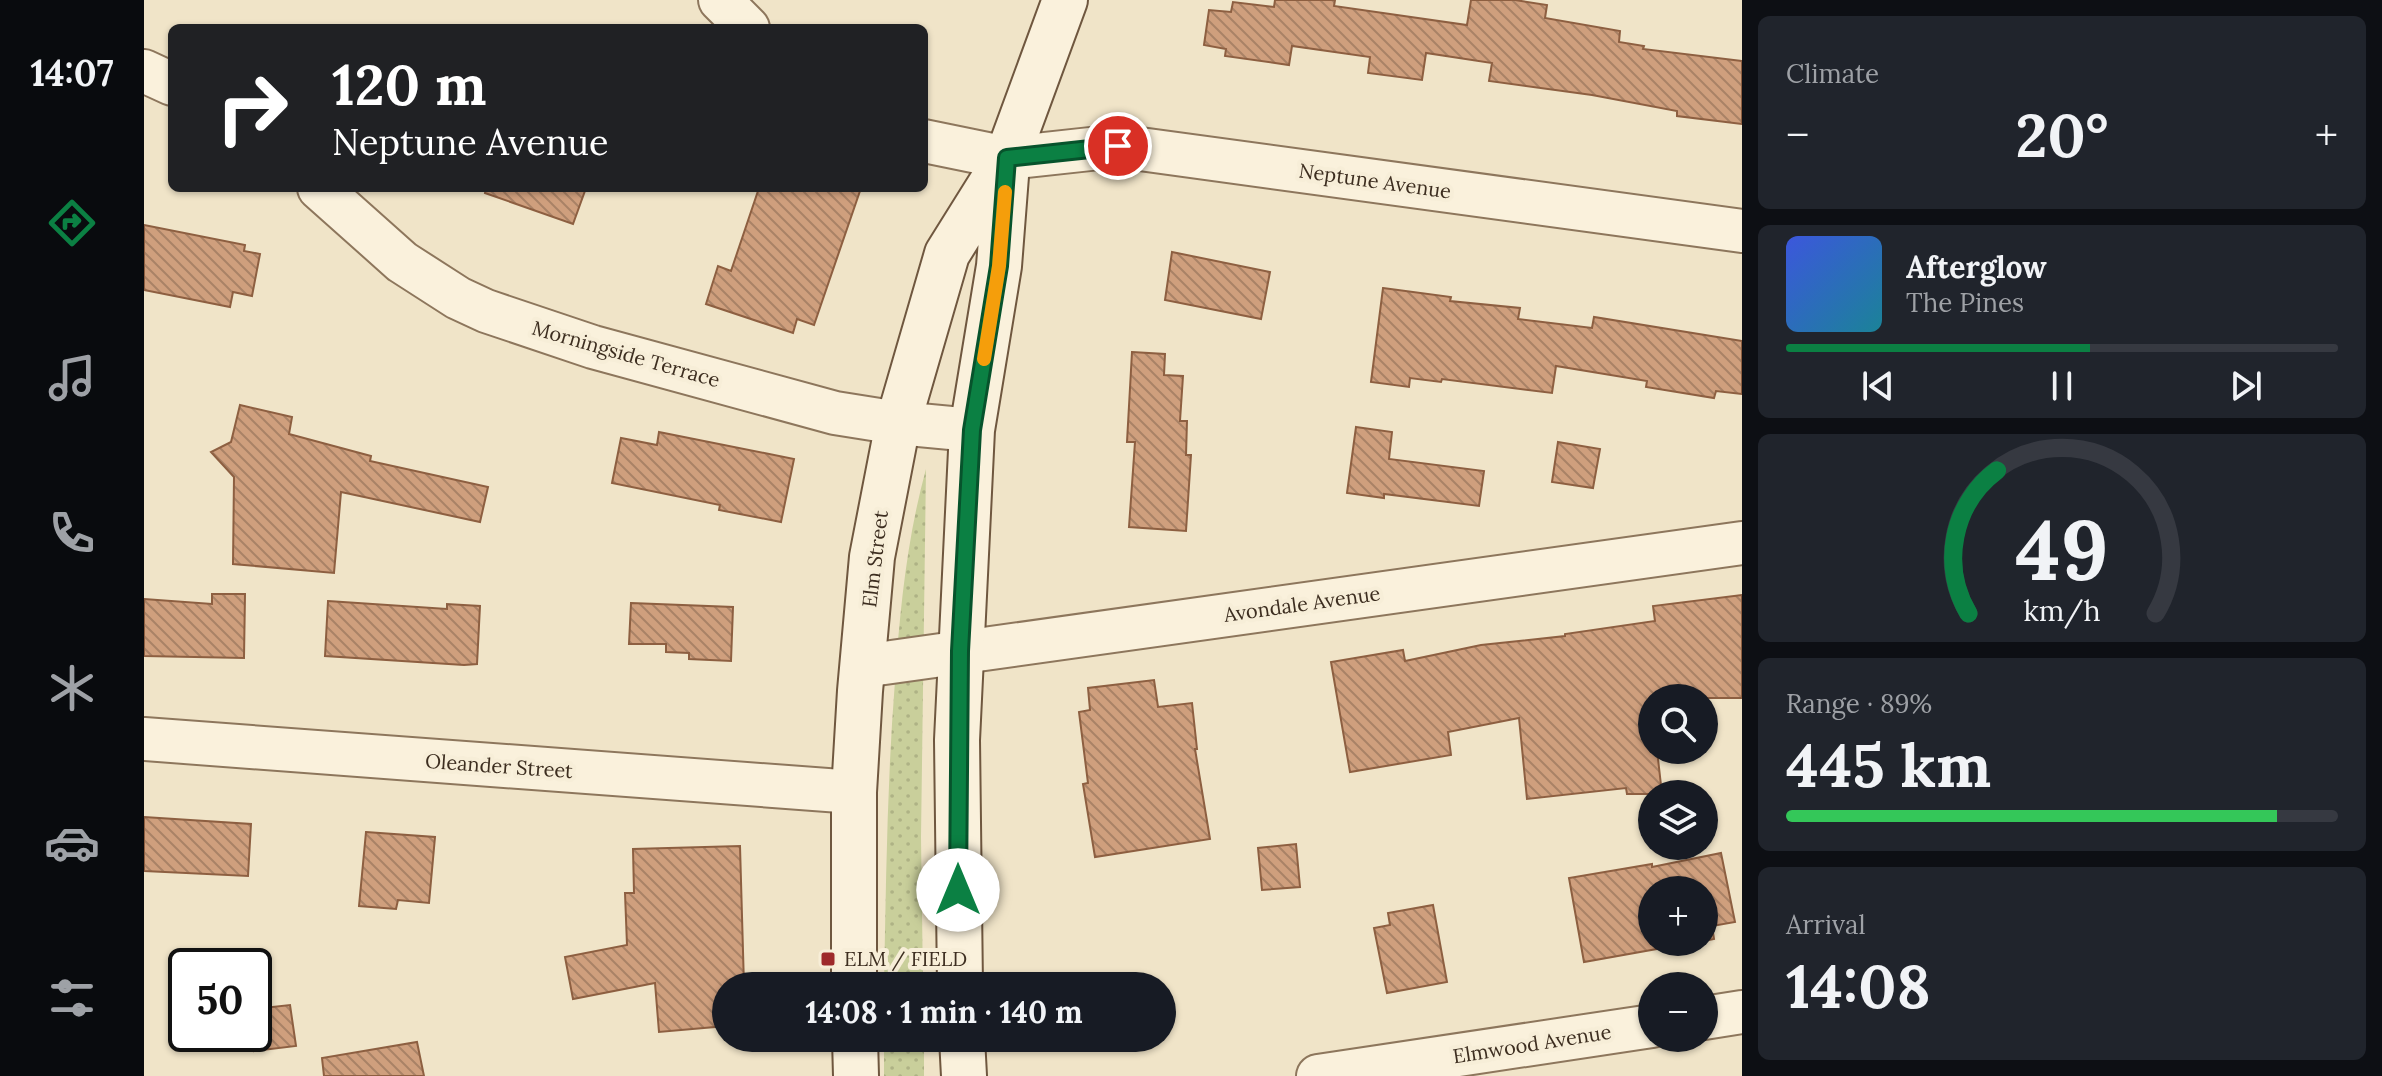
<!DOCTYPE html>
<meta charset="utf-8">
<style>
body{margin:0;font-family:Lora,serif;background:#20242c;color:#f1f3f6;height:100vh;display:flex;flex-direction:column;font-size:30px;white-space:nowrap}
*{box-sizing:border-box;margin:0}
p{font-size:26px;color:#9ea1a6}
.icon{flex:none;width:44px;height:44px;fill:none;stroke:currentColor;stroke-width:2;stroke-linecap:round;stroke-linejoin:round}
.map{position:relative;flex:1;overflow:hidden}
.sheet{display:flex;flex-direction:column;gap:16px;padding:16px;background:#0d0f14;width:640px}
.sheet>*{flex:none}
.hud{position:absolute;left:24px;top:24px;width:760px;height:168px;border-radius:12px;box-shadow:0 2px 6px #0004;background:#202124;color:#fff;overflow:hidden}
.controls{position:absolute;left:1494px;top:684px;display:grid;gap:16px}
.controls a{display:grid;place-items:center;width:80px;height:80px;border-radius:50%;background:#171b24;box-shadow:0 2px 6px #0004;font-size:40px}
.speed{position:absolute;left:24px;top:948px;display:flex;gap:16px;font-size:40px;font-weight:700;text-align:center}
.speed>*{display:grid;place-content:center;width:104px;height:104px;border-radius:50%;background:#171b24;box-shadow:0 2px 6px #0004;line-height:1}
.speed .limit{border:4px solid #111;border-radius:12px;background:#fff;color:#111}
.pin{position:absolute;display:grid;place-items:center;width:68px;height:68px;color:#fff;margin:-34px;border:4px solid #fff;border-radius:50%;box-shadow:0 2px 8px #0007}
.me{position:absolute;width:88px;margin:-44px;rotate:0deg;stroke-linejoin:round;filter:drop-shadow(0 0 6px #0008)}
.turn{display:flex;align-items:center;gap:28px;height:168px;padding:0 32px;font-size:36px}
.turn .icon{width:104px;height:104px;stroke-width:2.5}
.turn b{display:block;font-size:56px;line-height:68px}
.big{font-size:60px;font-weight:700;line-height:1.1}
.sheet .tile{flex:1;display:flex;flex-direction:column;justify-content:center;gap:12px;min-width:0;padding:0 28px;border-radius:12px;background:#20242c}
.sheet .dial{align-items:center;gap:0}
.dial svg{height:208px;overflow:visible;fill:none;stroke:#363941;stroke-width:7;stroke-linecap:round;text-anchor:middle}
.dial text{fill:#f1f3f6;stroke:none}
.song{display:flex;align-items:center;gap:24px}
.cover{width:96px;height:96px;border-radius:12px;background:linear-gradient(135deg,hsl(230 70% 55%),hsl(190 70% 35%))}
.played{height:8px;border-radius:4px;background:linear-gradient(90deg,#0b8043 55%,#363941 55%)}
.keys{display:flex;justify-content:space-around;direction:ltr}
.heat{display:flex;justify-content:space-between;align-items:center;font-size:44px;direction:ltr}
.charge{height:12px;border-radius:6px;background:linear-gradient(90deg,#34c759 89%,#363941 0)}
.trip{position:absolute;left:568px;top:972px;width:464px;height:80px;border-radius:40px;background:#171b24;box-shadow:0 2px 6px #0004;font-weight:700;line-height:80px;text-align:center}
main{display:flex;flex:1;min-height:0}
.dock{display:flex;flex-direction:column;width:144px;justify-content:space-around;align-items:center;background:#090b0e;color:#9ea1a6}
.dock .icon{width:56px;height:56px}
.dock .active{color:#0b8043}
.dock b{font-size:36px;color:#f1f3f6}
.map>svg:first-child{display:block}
.grass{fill:url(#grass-dots)}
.building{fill:url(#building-back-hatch);stroke:#8d5f41;stroke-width:2}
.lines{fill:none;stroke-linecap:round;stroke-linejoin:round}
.minor-casing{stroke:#8d765c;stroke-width:46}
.secondary-casing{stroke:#6f573f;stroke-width:48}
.minor{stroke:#faf1dc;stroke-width:42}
.secondary{stroke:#faf1dc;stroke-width:44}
.route-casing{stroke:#07532c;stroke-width:20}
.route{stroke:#0b8043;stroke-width:14}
.slow{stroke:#f59e0b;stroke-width:14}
.poi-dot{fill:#9e2a2b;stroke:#f7eed8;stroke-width:3}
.labels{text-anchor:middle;stroke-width:8;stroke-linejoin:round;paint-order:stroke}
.street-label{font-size:20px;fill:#3d2e20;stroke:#f7eed8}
.poi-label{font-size:20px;fill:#3d2e20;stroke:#f7eed8;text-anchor:start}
</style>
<main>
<nav class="dock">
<b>14:07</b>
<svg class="icon active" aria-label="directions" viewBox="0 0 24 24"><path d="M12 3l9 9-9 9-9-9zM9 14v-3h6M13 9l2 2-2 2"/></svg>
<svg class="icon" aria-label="music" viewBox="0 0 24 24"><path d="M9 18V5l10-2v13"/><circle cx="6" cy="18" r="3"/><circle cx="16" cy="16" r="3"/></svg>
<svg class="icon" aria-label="phone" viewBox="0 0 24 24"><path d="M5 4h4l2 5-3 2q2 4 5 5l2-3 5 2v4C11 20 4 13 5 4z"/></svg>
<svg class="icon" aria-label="climate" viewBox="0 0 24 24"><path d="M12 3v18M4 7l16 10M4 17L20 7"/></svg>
<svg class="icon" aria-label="car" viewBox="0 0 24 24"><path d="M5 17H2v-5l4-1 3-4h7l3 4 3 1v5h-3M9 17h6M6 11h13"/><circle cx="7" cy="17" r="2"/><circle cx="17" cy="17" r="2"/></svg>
<svg class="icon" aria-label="filters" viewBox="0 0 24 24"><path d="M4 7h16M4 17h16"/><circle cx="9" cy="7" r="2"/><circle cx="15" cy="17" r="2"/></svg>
</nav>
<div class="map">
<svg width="1598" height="1076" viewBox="0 0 1598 1076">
<defs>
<pattern id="grass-dots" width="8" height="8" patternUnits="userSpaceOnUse" patternTransform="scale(2)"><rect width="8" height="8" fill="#c9cf9b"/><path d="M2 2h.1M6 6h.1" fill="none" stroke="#aeb285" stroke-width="1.8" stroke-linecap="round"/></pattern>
<pattern id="building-back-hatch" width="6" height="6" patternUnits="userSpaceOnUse" patternTransform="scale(2)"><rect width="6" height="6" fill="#cf9f7d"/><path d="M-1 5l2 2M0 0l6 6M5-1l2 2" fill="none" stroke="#a98266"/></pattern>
</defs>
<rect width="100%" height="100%" fill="#f0e4c8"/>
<path class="grass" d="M782,469L777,837L779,986H740C742,884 743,782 751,681C756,609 763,538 782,469Z
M740,1038H780V1076H740Z"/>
<path class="building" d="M1131,0H1191L1190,6L1323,25L1327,0H1371L1403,5L1401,18L1476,31L1475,42L1500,46L1499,49L1598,61V124L1533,116V111L1448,95L1345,81L1348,63L1282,53L1278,80L1224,73L1226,57L1148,46L1145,65L1081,56L1082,49L1060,45L1065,10L1087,12L1089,2L1130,7Z
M342,188H442L429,224L341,193Z
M615,188H717L670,325L653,319L649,333L562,304L574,266L587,271Z
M0,225L101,245L100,251L116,254L108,296L89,292L86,307L0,290Z
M1028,252L1126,272L1117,319L1021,300Z
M1239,288L1307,297L1306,301L1376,308L1374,319L1448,328L1450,317L1598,341V394L1572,391L1570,398L1502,387L1503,381L1412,366L1408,393L1298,379L1297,382L1266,378L1265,387L1227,382Z
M988,352L1021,354L1020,375L1039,376L1036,421H1043L1042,455H1047L1042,531L985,527L991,442H983Z
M96,405L148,417L145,434L227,456L226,461L344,487L336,522L197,492L190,573L89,564L90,477L67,452L87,442Z
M1212,427L1248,432L1245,459L1340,471L1335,506L1240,494V498L1203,493Z
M515,432L650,459L637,522L575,510L576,505L468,483L477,438L513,445Z
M1414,442L1456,449L1449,488L1408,482Z
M68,594H101L100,658L0,656V599L68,604Z
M1598,595V698H1508V750H1513L1518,794H1483L1482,788L1383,799L1375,718L1304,732L1307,755L1206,772L1187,662L1259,650L1261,661L1337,645L1421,636V634L1511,621L1509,606Z
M184,601L303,609V604L336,606L333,664L320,665L181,656Z
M487,603L589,607L587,661L545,659V653L522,652V644H485Z
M1010,680L1014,707L1048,703L1053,749H1051L1066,839L951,857L939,784L944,783L935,712L946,710L944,688Z
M0,817L107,824L104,876L0,871Z
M222,832L291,837L285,903L254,900L252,909L215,906Z
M1152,844L1156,887L1118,890L1114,848Z
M596,846L600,986H582V1026L515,1032L511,983L429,999L421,957L483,945L481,893H490L489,849Z
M1577,853L1591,922L1568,926L1570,939L1560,941V890H1508V942H1552L1440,962L1425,878L1508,864V867Z
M1289,905L1303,982L1243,993L1230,928L1246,925L1244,913Z
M146,1005L152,1046L110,1051V1009Z
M273,1042L280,1076H180L178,1058Z"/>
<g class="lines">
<defs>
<path id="minor" d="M576,0L604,28
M0,71L28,84
M780,141L863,158L974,146L1598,231
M175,188L258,262L314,298L342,311L449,347L691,413L754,423L828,430
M719,666L1598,543
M0,739L710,792
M1560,1018L1598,1012
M1174,1076L1508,1026"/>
<path id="secondary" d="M710,986V792L716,691L728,557L754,423L803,254L863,158L921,0
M816,986L813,740L828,430L855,266L863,163
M711,1038L712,1076
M818,1038L820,1076"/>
</defs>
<use href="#minor" class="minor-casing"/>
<use href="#secondary" class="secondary-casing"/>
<use href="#minor" class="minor"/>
<use href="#secondary" class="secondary"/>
</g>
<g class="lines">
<defs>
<path id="route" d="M814,890L816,651L828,430L855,266L863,158L974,146"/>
</defs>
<use href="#route" class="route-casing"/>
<use href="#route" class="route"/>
<path class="slow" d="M840,359L855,266L861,192"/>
</g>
<rect class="poi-dot" x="676" y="951" width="16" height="16" rx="4"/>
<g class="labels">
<g class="street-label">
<text transform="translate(1231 181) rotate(8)" y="7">Neptune Avenue</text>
<text transform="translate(482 354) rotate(16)" y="7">Morningside Terrace</text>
<text transform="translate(731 559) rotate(-83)" y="7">Elm Street</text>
<text transform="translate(1158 604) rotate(-8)" y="7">Avondale Avenue</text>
<text transform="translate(355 766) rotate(4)" y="7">Oleander Street</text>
<text transform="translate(1388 1044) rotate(-9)" y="7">Elmwood Avenue</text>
</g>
<g class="poi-label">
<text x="700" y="966">ELM / FIELD</text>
</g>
</g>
</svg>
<div class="controls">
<a><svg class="icon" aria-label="search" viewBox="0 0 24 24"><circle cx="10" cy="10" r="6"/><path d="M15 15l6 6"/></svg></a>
<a><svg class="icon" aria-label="layers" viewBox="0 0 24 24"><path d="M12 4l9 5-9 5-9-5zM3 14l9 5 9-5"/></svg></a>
<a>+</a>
<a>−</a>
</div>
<div class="speed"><div class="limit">50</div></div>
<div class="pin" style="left:974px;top:146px;background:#d93025"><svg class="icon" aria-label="arrive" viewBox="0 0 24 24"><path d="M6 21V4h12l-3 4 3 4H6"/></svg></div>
<svg class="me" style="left:814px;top:890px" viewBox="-20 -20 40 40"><circle r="19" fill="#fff"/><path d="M0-13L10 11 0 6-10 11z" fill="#0b8043"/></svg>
<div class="trip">14:08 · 1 min · 140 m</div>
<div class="hud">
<div class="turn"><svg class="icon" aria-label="right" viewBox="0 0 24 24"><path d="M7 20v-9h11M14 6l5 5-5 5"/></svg><div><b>120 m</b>Neptune Avenue</div></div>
</div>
</div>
<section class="sheet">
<div class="tile"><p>Climate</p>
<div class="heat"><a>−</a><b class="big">20°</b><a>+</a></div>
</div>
<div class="tile">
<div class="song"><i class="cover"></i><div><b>Afterglow</b><p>The Pines</p></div></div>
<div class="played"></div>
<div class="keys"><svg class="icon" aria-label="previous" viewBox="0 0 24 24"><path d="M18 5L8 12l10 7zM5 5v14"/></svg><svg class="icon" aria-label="pause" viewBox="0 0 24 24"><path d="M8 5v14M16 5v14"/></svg><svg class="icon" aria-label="next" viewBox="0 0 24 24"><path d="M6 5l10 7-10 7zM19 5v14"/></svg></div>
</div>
<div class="tile dial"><svg viewBox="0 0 100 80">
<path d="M14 69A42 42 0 1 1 86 69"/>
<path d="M14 69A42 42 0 0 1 25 14" stroke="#0b8043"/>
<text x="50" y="56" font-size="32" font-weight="700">49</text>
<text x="50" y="72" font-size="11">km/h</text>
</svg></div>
<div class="tile"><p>Range · 89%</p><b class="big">445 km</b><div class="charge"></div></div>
<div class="tile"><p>Arrival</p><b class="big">14:08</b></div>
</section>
</main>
